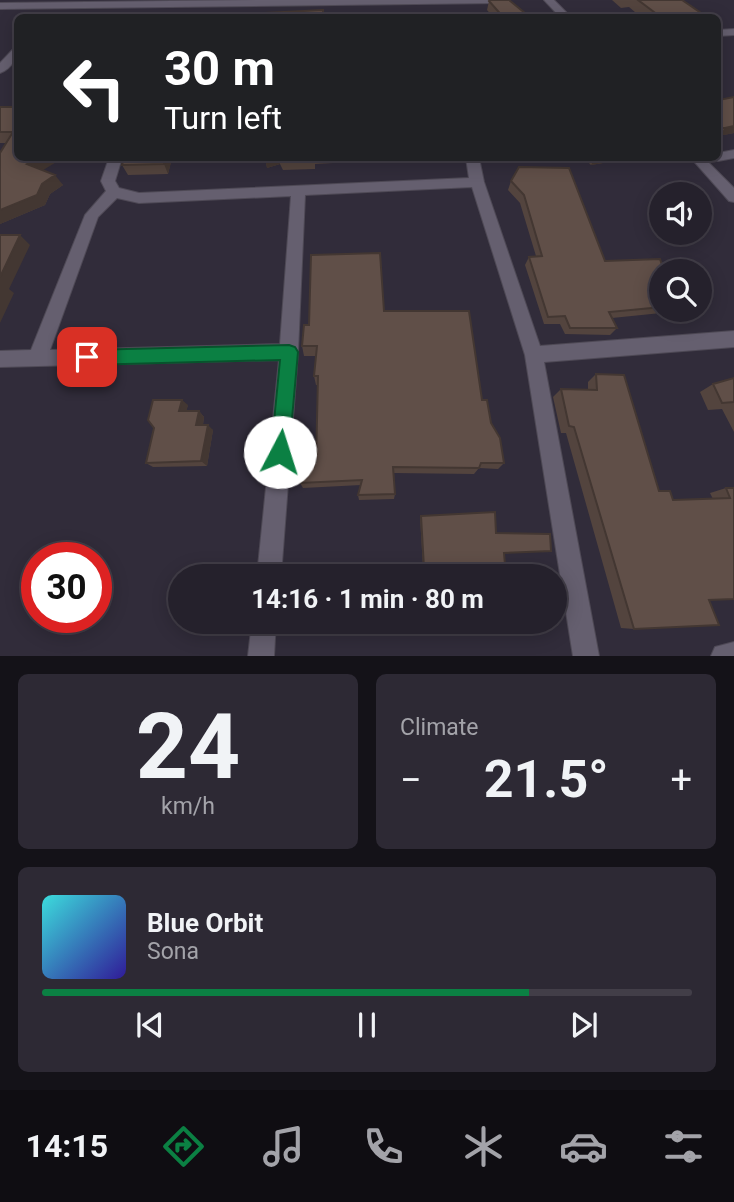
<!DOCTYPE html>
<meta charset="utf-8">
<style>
body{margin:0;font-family:Roboto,sans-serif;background:#2d2934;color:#f1f3f6;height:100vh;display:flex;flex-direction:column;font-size:26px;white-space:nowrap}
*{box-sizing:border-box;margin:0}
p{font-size:23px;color:#a3a3a9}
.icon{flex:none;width:38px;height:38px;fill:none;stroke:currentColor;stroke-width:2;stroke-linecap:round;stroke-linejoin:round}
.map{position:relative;height:656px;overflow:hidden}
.side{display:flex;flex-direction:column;gap:18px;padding:18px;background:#141218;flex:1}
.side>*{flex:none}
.guide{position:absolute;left:14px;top:14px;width:707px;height:147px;border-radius:10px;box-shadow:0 4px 18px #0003,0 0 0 2px #423e48;background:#202124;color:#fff;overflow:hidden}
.fabs{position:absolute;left:649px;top:182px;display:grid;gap:14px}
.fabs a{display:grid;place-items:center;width:63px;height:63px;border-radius:50%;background:#25212c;box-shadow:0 4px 18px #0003,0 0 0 2px #423e48;font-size:35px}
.speed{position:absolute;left:21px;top:542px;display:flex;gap:14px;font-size:35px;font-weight:700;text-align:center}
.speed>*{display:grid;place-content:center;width:91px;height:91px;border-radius:50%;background:#25212c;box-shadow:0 4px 18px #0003,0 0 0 2px #423e48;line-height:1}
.speed .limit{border:10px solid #d22;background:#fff;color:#111}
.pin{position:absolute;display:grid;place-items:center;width:60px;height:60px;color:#fff;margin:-30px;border-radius:14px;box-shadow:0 4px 10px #0006}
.me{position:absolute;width:77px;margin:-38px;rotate:5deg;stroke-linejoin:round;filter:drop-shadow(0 0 5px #0008)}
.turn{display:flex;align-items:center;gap:24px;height:147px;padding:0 35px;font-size:32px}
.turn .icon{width:91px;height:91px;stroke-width:2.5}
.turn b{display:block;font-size:49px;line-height:60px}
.big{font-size:52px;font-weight:700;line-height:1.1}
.side .widget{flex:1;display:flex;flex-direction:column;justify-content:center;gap:10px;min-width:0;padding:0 24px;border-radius:10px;background:#2d2934}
.side .dial{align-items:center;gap:0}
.dial b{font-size:91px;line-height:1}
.song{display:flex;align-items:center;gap:21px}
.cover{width:84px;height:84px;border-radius:10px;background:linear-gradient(135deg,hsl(180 70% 55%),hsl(250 70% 35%))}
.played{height:7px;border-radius:4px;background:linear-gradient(90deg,#0b8043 75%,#423e48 75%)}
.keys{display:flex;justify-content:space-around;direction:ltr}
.heat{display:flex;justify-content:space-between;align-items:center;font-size:38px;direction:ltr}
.side .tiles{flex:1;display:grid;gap:18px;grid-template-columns:1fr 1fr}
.widget:last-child{grid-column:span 2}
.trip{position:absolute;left:168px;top:564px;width:399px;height:70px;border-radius:35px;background:#25212c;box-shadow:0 4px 18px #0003,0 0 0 2px #423e48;font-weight:700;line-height:70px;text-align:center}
.dock{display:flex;height:112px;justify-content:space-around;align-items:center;background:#0f0d12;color:#a3a3a9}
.dock .icon{width:49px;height:49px}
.dock .on{color:#0b8043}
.dock b{font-size:32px;color:#f1f3f6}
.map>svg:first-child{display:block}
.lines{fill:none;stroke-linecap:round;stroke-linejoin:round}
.street-casing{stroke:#4e4955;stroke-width:2}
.street{fill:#655f6f;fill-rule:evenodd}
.wall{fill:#53443e}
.shaded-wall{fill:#433732}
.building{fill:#604f48;stroke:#433732;stroke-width:2}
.route{fill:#0b8043;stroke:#07532c;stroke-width:2}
</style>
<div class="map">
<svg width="734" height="656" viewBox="0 0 734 656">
<rect width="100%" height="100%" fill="#312c3a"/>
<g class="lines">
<defs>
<path id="street" d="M257,0H504L499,3L0,9V3Z
M544,0H554L572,18H561Z
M734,29V35L718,36V30Z
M18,44C18,56 12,69 0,73V63Z
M734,150V158L718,161L712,158H718V153Z
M109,158H122L115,181L119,188L139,193L469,178L466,158H479L484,182L540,346L734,331V347L544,362L599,656H573L525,355L472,187L305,195L298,352L281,576H257L279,360L0,367V351L31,350L85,215L106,191L101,181ZM291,196L280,344L50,350L98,217L117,198L139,203Z
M691,158H704L734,188V202L729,201Z
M252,621H276L274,656H248Z
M734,642V656H711L715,647Z"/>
</defs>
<use href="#street" class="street-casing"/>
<use href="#street" class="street"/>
</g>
<path class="wall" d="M612,0H682L701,13L698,18H642L629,7L621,8Z
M489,1L531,18H494L487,10Z
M718,99L734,133L718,136Z
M0,107L43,170L63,185L50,194L45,205L0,224V153L6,143H0Z
M124,158H188L187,161L171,162L168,174L128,175L122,165Z
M265,158H425L315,164V169L283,170L280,164L267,168Z
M584,158H633L591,165Z
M511,181L605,261L662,271V310H673L671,312L612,318L617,328L610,335L565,334L560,324H544L525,265L529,257L536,256L520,203L508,190Z
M384,311L482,400L504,463L498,469L479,468L474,474L394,473L395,494L394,499L359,500L358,495L361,485L303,488L300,483L316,462L318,385H316L314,376L316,356H304L302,346L309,325Z
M596,374L659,491L673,500L713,499L710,493L726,488H734L709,600L634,629L621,628L566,433H561L553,397L561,389L588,390V382Z
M734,378V432L722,409L708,410L700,392L713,384Z
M188,405L186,411H199L204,417L203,425L213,430L207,466L153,467L146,463Z
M421,516L496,533L551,551L504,553L506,576H432L431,569L423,568L420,517Z"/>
<path class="shaded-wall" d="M701,13L698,18H674Z
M734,126V133L719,136L725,128Z
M38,158H63L35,175L27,164Z
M165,158H169L171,162L168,174L164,164Z
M265,158H279L280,164L267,168Z
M595,158H633L591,165Z
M55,175L63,185L50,194L45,205L0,224V210Z
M20,235L30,245L9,289L14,293L0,323V277Z
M182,400L188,405L185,417L179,411Z
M199,411L204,417L202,430L196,425Z
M208,425L213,430L207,466L201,461Z"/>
<path class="building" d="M490,0H509L531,18H504L489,1Z
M638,0H682L701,13L674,18H662Z
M323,10V18H243V14Z
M734,97V126L725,128H718V99L719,100Z
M0,107H18V158H38L27,164L55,175L42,184L37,195L0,210V153L13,132H0Z
M124,158H165L164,164L122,165Z
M280,158H313V159H281Z
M519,167L569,168L605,261L660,259L664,271H662V307L609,312L617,328H570L565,316L548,317L529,257L542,256L524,195L511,181Z
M0,235H20L0,277Z
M380,253L384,311H469L482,400H487L491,423L500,438L504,463H481L479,468L393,467L395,494L358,495L362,480L300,483L301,462H316L318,376H314L317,346H302L304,325H309L311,255Z
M596,374L624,375L659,491H670L673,500L730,498L726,488H734V599L709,600L719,625L634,629L574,427L569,426L561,389L597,390Z
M734,378V402L722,403L713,384Z
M153,400H182L179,411H199L196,425H208L201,461L146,463L154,428L148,420Z
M495,512L496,533L550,534L551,551L504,553L506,576H433L432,568H424L421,516Z"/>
<path class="route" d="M289,345L295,347L298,352L289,452L287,458L280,461L274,458L271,452L280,360L87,365L81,362L79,357L81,352L87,350Z"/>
</svg>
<div class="fabs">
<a><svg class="icon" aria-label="sound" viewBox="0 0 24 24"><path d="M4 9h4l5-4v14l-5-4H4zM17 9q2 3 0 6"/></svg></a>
<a><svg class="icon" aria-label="search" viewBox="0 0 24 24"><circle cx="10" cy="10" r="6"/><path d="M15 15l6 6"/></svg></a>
</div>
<div class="speed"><div class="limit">30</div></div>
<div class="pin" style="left:87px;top:357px;background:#d93025"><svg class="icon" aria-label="arrive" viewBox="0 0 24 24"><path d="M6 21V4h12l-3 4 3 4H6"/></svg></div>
<svg class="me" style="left:280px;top:452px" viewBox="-20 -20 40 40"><circle r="19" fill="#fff"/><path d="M0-13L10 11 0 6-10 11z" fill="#0b8043"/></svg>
<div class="trip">14:16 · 1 min · 80 m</div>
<div class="guide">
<div class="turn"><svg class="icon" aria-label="left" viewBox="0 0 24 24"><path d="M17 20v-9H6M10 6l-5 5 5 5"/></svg><div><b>30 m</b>Turn left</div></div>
</div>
</div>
<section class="side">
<div class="tiles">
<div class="widget dial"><b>24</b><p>km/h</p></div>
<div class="widget"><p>Climate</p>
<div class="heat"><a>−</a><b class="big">21.5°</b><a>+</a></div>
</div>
<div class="widget">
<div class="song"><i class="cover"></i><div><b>Blue Orbit</b><p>Sona</p></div></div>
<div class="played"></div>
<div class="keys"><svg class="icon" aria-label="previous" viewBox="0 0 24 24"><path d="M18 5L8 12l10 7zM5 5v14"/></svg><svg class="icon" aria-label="pause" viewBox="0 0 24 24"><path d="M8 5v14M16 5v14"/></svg><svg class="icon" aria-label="next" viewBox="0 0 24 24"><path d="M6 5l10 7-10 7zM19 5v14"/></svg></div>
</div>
</div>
</section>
<nav class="dock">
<b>14:15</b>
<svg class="icon on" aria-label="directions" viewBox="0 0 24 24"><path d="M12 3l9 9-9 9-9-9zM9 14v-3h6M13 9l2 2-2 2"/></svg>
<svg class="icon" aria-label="music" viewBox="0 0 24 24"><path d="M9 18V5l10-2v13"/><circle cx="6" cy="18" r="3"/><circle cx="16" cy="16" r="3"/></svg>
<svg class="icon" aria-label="phone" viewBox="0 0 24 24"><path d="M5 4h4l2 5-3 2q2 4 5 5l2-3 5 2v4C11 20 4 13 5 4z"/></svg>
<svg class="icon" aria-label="climate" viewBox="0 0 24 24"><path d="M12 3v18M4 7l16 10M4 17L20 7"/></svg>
<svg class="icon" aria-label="car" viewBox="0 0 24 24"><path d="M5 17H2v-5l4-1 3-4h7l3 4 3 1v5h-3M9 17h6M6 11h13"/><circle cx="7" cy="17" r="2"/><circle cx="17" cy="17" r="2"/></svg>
<svg class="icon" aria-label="filters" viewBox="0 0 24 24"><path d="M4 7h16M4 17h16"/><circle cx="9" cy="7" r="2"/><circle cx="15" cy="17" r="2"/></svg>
</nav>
